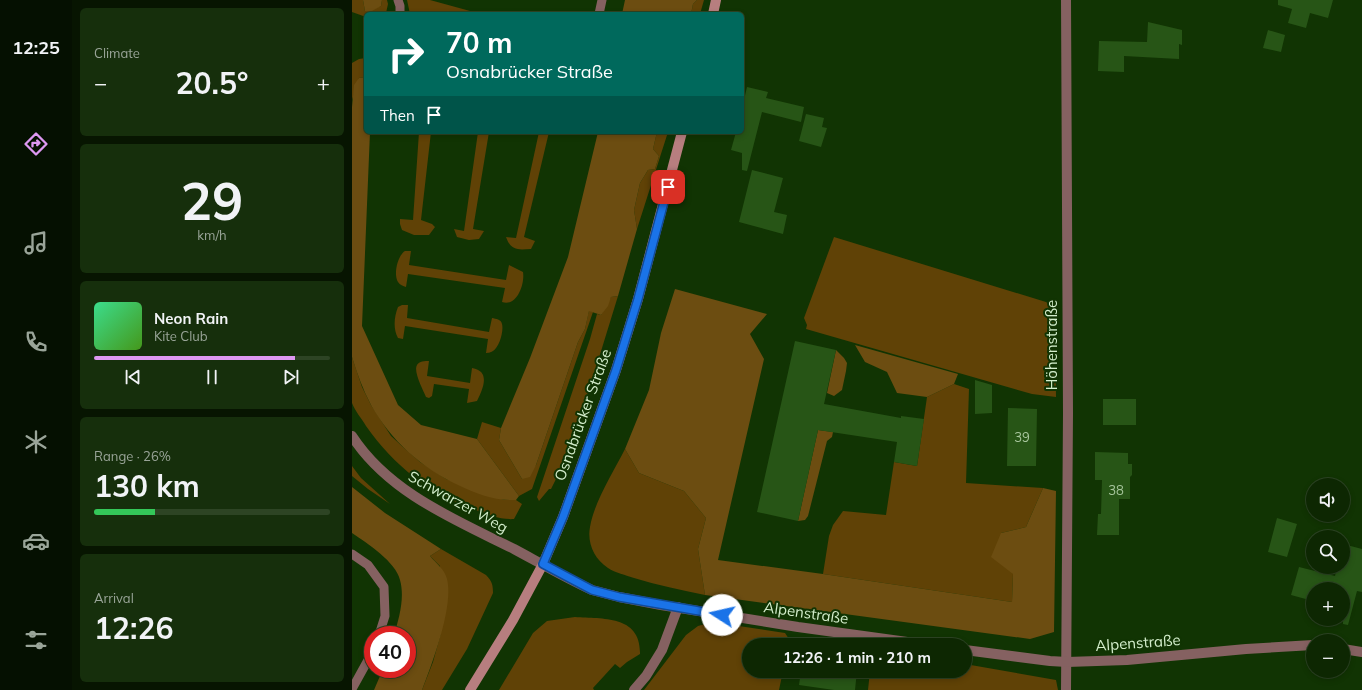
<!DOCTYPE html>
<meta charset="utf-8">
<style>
body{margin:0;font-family:Mulish,sans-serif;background:#162f0c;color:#f1f3f6;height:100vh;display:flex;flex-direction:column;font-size:15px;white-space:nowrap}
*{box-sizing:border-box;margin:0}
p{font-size:13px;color:#9aa599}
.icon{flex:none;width:22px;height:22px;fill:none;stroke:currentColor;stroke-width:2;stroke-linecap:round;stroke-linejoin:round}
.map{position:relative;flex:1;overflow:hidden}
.details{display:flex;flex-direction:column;gap:8px;padding:8px;background:#071501;width:280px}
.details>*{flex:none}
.banner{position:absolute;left:12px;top:12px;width:380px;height:122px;border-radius:6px;box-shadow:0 2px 6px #0003,0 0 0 1px #2d4424;background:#00695c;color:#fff;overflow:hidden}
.controls{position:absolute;left:954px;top:478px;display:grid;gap:8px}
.controls a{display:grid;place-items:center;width:44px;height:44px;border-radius:50%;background:#0d2702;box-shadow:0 2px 6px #0003,0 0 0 1px #2d4424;font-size:20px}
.speed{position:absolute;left:12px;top:626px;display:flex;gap:8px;font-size:20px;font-weight:700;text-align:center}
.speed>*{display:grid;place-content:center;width:52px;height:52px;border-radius:50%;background:#0d2702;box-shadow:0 2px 6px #0003,0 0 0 1px #2d4424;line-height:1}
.speed .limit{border:6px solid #d22;background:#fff;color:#111}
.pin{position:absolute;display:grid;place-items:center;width:34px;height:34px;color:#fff;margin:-17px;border-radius:8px;box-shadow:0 2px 6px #0006}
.me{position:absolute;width:44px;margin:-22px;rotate:280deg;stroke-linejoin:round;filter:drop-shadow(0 0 3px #0008)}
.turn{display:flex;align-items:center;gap:14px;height:84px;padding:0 16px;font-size:18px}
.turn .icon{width:52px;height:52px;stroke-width:2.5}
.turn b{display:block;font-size:28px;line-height:34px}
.then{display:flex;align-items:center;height:38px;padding:0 16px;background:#0003;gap:8px;font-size:15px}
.big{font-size:30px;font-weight:700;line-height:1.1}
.details .widget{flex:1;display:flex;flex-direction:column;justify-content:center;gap:6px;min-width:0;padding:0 14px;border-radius:6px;background:#162f0c}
.details .dial{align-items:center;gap:0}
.dial b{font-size:52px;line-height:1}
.song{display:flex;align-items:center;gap:12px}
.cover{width:48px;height:48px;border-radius:6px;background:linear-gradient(135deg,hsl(150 70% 55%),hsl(100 70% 35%))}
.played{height:4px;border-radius:2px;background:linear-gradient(90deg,#de98f2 85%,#2d4424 85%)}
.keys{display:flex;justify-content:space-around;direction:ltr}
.heat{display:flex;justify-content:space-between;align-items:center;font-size:22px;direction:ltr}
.charge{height:6px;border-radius:3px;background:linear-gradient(90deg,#34c759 26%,#2d4424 0)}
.trip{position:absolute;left:390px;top:638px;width:230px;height:40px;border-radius:20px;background:#0d2702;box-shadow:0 2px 6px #0003,0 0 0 1px #2d4424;font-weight:700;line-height:40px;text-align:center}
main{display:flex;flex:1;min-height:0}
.menu{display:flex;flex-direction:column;width:72px;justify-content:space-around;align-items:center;background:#051001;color:#9aa599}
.menu .icon{width:28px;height:28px}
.menu .active{color:#de98f2}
.menu b{font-size:18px;color:#f1f3f6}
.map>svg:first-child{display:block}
.green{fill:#604206}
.forest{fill:#6c4d11}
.building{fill:#275516}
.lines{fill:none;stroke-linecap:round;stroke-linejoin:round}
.service{stroke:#856161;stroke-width:9}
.minor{stroke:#856161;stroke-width:10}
.tertiary{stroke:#856161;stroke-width:10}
.secondary{stroke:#b77e7f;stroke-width:10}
.route-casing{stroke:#114b97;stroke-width:10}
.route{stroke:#1a73e8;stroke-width:7}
.labels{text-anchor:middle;stroke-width:4;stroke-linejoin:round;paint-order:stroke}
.number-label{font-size:13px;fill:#a8c79e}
.street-label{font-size:15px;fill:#d3edcb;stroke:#113403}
</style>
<main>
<nav class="menu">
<b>12:25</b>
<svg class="icon active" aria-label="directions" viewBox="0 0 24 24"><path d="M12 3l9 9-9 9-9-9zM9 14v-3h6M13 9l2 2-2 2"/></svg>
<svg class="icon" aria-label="music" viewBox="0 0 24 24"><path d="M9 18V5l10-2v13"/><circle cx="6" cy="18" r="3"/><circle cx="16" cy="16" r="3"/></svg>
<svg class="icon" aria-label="phone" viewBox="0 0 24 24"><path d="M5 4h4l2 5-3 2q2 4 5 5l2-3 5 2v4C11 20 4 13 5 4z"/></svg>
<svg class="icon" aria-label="climate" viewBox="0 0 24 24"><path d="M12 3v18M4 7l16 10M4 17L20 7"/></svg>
<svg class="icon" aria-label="car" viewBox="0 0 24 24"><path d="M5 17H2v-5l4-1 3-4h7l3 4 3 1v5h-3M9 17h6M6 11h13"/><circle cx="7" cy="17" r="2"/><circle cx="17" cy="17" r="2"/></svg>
<svg class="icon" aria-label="filters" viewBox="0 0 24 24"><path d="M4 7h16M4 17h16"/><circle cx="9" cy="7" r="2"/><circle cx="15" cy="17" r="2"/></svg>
</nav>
<section class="details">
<div class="widget"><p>Climate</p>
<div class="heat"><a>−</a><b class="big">20.5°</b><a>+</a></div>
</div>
<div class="widget dial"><b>29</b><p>km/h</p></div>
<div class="widget">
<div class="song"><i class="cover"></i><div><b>Neon Rain</b><p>Kite Club</p></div></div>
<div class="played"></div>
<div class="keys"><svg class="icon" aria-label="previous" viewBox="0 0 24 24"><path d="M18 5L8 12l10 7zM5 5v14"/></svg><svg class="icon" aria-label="pause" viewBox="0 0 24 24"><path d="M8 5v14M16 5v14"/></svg><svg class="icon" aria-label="next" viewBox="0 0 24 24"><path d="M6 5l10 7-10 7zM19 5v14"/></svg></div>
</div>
<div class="widget"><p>Range · 26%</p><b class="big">130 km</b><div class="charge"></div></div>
<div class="widget"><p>Arrival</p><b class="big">12:26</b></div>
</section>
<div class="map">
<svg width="1010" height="690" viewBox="0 0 1010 690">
<rect width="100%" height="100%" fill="#113403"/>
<path class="green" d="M0,0H11L13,11L29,6L30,0H35L36,4L34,13L14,14V17L0,12Z
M55,0H78L129,14H58Z
M345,0H352L348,14H339L341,4Z
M14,58V77L7,78L0,100V107V63L7,59Z
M67,132H79L69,220L80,224L83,227L77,235H62L50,230L48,224V219L61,220Z
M126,132H137L121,229L132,231L127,239L117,240L105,237L102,229L112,231Z
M187,132H197L172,237L183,241L179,249C166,250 159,251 154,237L164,238Z
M305,132H316L285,229L282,210L288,183L296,170L303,169L307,156L301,149Z
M482,237L694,302L703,309L704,397L680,394L454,329L455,325L452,318Z
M53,251H59L57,265L154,280L157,265L171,272C173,284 165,307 150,302L153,288L56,274L54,287C51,286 48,285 46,282C41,274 46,255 53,251Z
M266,296L238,387L204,479L199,489H197L187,501L185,497L238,339L245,314L249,315L259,297Z
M50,305H56L55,318L137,332L140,318C144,319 149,319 150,324C152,331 147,348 141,351C140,352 136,353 134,353L136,339L53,326L51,339L46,338C41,329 42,317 46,307Z
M237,310L241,312L180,489L167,496L125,439L130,422L149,428L147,440L170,479L184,465L226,342L233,329Z
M0,357L10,387L19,405L39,436L52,448L68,462L94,479L152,500H164L170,504L162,519C149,520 136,515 124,510C77,493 43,467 14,426C10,419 3,411 0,403C0,394 0,367 0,357Z
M77,361L75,376L118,383L120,368C139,371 131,389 125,401L115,403L117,389L82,384L80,396L77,398L74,397C71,390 61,371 65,365C67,361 73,361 77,361Z
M602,384L617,389L614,483L691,488L674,527L649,533L661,574L660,602L471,574L477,536L481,525L491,511L534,515L542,462L565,466L575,397Z
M273,449L287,473L332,491L354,518L346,549L353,595C329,590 305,585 282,578C274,575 263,573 256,568C242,559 235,543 238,527C242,502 262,471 273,449Z
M0,466L9,478L38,504L16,489L0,476Z
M89,549L134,575C140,581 141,585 141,593L115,649L90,690H70L81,662L89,633L88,566L78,556Z
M223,617C251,619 289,615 288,654L275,662L268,668L263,664L241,688L242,690H147L181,633L195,621Z
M360,622L433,633L437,639L436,645H397V671H431L427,690H292L334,635L346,626Z
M613,664L704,680L706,690H516L518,671H613Z"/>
<path class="forest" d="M11,0H30L29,6L18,12L13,11Z
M273,0H345L341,4L339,14H270Z
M14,77V132H18L10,326L46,405L69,425L125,439L167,496L164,500C143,501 125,494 106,485C70,468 39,441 19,405C11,390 5,373 0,357V107L2,85L7,78Z
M246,132H305L301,149L307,156L303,169L296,170L288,183L282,210L285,229L266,296L259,297L256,306L249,315L237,311L233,329L226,342L184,465L178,477L170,479L147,440L149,428L178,358L216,257Z
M323,289L415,314L398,334L412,359L366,560L471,574L660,602L661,574L639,557L649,533L674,527L691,488L704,491L702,632L678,639L353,595L346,549L354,518L332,491L287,473L273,449L297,390L309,333Z
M503,345L606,374L602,384L575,397L545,393L535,372L513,362Z
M484,350L492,358L495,363L494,371L490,390L482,396L475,393Z
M466,430L481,432L480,437L475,441L456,516L453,520L446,521Z
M0,487L33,513L89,549L78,556C84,563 93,570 95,579C102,606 80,664 70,690H22L31,669H55V635H42C47,618 53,598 48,580C44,562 15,543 0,533Z"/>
<path class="building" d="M926,0H981L976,18L958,13L954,28L936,23L940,9L926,5Z
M796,22L830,30V45L827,44V59L772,56V72L746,71L747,41L795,42Z
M916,30L933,35L929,52L911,48Z
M395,87L416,92L414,98L452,107L449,122L410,112L395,171L390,170V153L379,150L384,132H390V108Z
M454,114L472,118L470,127L475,128L469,147L447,141Z
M400,170L431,178L422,212L435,215L431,234L387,222Z
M443,341L484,350L472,404L549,418V416L572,419L565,466L542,462L545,442L466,430L446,521L405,512Z
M623,380L640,385V413L623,414Z
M751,399H784V425H751Z
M656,408L685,409L684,466H655Z
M743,452L776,453V464H780V475L778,477V499H767V535H745L746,514H749L750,480H743Z
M925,518L945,524L935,557L916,552Z
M991,544L1010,549V592L1005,591L996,625L991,624V589H961V601L939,595L947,567L983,576L985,567H991Z
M449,671H505L503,690H482L447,685Z"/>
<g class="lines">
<path class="service" d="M46,0L48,6V14
M247,14L250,0
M0,554L16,565L32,587L33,616L27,635
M0,689L21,651"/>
<path class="minor" d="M714,0L716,413L714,690
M282,690L294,676L310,650L326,607"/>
<path class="tertiary" d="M0,436C37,493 104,520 162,549C188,563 214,578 240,590L267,597L309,605L446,627L577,645
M991,649L1010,652
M613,650L698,661L715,662L775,660L894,649L961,645"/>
<path class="secondary" d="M361,14L364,0
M118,690L161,620L191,564L211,517L264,370L286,299L330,132"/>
</g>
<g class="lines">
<defs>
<path id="route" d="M316,187L286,299L264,370L211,517L191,564L240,590L267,597L370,615"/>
</defs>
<use href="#route" class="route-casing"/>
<use href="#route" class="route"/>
</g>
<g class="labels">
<g class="number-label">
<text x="670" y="442">39</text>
<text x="764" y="495">38</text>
</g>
<g class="street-label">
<text transform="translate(700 345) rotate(-90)" y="5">Höhenstraße</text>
<text transform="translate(231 415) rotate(-70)" y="5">Osnabrücker Straße</text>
<text transform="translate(106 502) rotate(29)" y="5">Schwarzer Weg</text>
<text transform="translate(454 613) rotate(8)" y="5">Alpenstraße</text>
<text transform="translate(786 643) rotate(-4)" y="5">Alpenstraße</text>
</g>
</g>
</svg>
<div class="controls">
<a><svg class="icon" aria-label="sound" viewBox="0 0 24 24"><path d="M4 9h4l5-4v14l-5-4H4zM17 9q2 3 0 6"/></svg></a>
<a><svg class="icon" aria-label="search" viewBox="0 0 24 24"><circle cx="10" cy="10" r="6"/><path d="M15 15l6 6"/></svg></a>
<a>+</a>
<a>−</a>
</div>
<div class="speed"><div class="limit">40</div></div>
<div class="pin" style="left:316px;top:187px;background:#d93025"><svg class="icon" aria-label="arrive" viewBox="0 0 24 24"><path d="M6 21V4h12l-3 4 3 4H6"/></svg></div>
<svg class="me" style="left:370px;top:615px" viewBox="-20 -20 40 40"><circle r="19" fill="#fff"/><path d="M0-13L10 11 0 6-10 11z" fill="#1a73e8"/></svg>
<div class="trip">12:26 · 1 min · 210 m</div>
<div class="banner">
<div class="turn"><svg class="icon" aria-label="right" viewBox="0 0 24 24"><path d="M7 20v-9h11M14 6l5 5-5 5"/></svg><div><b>70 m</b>Osnabrücker Straße</div></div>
<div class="then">Then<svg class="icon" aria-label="arrive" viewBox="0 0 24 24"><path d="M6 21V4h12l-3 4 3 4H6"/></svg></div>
</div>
</div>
</main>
